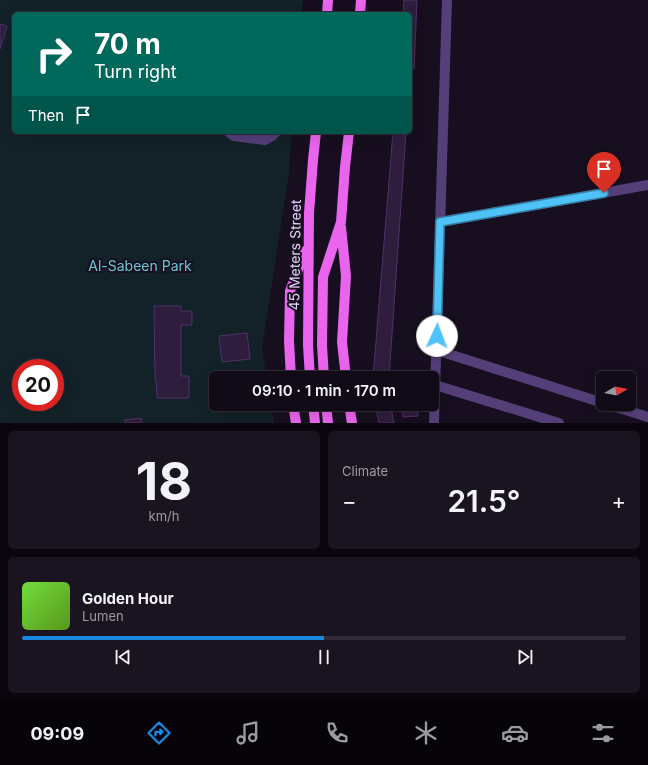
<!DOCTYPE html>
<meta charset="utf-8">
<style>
body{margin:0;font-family:Inter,sans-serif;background:#1a1420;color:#f1f3f6;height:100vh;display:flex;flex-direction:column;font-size:15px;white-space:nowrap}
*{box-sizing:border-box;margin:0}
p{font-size:13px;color:#9c9ba1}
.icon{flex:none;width:22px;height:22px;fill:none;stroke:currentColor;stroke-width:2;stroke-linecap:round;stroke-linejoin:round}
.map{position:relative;height:423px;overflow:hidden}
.sheet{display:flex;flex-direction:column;gap:8px;padding:8px;background:#09060d;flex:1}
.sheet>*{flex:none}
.guide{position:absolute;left:12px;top:12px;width:400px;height:122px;border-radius:6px;box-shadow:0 4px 16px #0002,0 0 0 1px #302b36;background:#00695c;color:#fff;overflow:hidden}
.needle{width:26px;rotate:81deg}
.buttons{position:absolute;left:596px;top:371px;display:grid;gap:8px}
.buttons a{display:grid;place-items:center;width:40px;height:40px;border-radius:6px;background:#110b17;box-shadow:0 4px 16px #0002,0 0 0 1px #302b36;font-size:20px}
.speed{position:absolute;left:12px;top:359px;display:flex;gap:8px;font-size:20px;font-weight:700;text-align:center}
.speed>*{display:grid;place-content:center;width:52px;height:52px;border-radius:50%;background:#110b17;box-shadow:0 4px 16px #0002,0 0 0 1px #302b36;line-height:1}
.speed .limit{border:6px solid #d22;background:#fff;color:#111}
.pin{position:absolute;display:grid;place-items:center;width:34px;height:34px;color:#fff;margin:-41px -17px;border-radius:50% 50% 50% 0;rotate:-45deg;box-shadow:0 0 4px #0007}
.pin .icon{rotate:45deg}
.me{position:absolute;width:44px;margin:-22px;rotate:2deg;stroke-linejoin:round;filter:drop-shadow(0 0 3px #0008)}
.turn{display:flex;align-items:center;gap:14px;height:84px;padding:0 16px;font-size:18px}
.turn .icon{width:52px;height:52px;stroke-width:2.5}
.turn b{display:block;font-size:28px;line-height:34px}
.then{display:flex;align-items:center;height:38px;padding:0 16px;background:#0003;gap:8px;font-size:15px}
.big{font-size:30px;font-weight:600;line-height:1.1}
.sheet .card{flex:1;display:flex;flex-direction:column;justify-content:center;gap:6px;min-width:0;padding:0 14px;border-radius:6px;background:#1a1420}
.sheet .dial{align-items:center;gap:0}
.dial b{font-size:52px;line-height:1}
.song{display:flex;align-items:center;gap:12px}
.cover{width:48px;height:48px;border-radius:6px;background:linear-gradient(135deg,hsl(100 70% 55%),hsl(90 70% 35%))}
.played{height:4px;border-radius:2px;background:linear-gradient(90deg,#1888e0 50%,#302b36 50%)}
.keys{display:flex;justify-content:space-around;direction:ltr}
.heat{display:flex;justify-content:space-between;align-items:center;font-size:22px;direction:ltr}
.sheet .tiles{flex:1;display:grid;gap:8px;grid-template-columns:1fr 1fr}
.card:last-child{grid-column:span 2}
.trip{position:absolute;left:209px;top:371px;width:230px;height:40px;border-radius:6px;background:#110b17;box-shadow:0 4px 16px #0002,0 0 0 1px #302b36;font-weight:600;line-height:40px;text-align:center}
.tabs{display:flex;height:64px;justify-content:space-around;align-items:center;background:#070409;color:#9c9ba1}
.tabs .icon{width:28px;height:28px}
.tabs .selected{color:#1888e0}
.tabs b{font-size:18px;color:#f1f3f6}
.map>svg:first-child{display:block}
.green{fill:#132228;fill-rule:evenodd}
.building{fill:#2f1d3e;stroke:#4f3268}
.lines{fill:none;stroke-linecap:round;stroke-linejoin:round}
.minor{stroke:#553f79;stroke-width:10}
.major{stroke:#ea65ee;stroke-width:10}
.route-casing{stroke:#337fa1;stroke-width:10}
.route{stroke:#4fc3f7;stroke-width:7}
.labels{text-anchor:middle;stroke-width:4;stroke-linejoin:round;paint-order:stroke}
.street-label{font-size:14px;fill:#e4d2fa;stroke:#170f1f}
.park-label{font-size:14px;fill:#66c8d2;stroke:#170f1f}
</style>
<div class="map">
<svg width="648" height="423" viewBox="0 0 648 423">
<rect width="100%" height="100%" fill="#170f1f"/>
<path class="green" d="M0,0H303L301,14H14V132H292L289,172L262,349L267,378H216V404H271L274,423H0ZM21,368H55V402H21Z"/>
<path class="building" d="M404,0H417L414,69L410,68V14H403Z
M0,24L7,26L0,49Z
M393,132H406L389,378H373Z
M154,306H181V311H192V325H181V376H189V398H157L156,380H155Z
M247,333L250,359L222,362L219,336Z
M375,404H390L394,423H379Z
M417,406L418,416L403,417L402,407Z
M141,418L142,423H125V420Z"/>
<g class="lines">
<path class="minor" d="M229,132L234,136L265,140L272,136L276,132
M440,222L648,185
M436,350L603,403
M435,385L559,423
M606,404L648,417
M434,423L447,0"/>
<path class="major" d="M327,14L328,0
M360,14L361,0
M341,227L346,276L342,342L346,378
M291,378L289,341L290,291L305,251
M310,378L308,345L309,213L313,160L316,132
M324,378L322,345L323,277L341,222L345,167L349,132
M293,404L296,423
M313,404L315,423
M326,404L328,423
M349,404L352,423"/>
</g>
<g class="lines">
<defs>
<path id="route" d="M437,336L440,222L604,193"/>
</defs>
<use href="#route" class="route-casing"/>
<use href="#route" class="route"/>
</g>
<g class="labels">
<g class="street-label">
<text transform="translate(295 255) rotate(-89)" y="5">45 Meters Street</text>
</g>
<g class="park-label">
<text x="140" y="271">Al-Sabeen Park</text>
</g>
</g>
</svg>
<div class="buttons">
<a><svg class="needle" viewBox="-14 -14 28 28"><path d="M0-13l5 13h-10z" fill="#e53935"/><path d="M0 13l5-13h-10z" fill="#9c9ba1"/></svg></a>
</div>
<div class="speed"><div class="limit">20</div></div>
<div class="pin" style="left:604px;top:193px;background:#d93025"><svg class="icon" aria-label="arrive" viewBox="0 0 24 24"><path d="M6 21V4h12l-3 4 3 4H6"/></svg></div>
<svg class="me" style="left:437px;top:336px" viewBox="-20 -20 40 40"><circle r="19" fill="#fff"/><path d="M0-13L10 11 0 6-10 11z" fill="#4fc3f7"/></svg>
<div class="trip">09:10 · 1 min · 170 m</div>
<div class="guide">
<div class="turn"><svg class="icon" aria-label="right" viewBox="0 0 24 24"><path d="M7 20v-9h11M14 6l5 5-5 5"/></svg><div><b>70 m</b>Turn right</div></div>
<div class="then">Then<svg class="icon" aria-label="arrive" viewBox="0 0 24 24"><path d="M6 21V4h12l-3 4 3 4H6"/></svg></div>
</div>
</div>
<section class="sheet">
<div class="tiles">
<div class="card dial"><b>18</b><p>km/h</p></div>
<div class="card"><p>Climate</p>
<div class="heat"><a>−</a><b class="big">21.5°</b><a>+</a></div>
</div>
<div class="card">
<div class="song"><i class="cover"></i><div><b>Golden Hour</b><p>Lumen</p></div></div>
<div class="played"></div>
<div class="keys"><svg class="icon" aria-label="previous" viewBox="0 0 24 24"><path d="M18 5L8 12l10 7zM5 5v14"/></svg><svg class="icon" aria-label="pause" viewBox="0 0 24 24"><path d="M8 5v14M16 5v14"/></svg><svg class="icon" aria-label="next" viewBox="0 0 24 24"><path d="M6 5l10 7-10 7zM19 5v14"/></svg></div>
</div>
</div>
</section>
<nav class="tabs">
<b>09:09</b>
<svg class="icon selected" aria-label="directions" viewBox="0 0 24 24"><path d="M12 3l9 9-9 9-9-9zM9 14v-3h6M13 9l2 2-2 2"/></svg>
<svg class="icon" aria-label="music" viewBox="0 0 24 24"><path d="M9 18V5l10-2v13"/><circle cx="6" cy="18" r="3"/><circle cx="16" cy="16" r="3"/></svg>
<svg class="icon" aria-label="phone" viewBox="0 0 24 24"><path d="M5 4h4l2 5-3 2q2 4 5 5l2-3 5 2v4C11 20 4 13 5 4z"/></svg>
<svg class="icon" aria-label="climate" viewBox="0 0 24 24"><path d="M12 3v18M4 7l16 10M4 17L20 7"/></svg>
<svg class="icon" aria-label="car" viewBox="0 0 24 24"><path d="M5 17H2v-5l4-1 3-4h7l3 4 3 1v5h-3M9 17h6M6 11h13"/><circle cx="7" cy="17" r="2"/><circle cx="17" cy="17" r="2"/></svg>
<svg class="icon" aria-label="filters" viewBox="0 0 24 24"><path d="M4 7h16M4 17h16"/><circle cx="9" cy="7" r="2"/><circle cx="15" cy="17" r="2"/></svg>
</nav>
